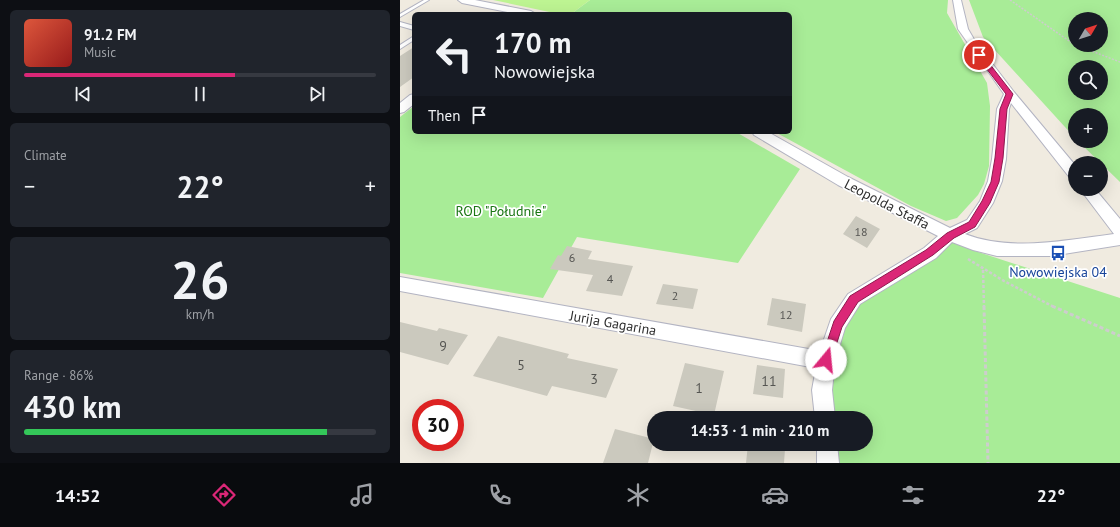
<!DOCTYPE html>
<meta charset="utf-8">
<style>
body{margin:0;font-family:"PT Sans",sans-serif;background:#20242c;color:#f1f3f6;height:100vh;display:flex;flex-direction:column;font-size:15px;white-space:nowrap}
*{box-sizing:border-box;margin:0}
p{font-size:13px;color:#9ea1a6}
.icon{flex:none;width:22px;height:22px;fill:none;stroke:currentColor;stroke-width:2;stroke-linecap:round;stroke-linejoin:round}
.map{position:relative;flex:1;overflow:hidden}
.drawer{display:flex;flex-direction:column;gap:10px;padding:10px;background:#0d0f14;width:400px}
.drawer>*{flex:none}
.guide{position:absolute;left:12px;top:12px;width:380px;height:122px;border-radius:6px;box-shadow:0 4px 16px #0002;background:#171b24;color:#f1f3f6;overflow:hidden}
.needle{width:26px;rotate:51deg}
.fabs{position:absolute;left:668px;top:12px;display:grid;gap:8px}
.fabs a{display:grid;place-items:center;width:40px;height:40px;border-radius:50%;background:#171b24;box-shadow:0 4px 16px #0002;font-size:20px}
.speed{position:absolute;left:12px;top:399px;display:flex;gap:8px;font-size:20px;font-weight:700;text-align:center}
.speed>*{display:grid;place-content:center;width:52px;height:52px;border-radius:50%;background:#171b24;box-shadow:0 4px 16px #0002;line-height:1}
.speed .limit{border:6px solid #d22;background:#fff;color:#111}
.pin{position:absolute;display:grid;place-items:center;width:34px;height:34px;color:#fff;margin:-17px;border:2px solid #fff;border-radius:50%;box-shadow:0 1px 4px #0007}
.me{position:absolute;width:44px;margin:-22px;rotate:17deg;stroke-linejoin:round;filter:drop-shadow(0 0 3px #0008)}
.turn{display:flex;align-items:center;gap:14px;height:84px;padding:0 16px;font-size:18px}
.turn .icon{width:52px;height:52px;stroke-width:2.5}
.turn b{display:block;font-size:28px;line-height:34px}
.then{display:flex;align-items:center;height:38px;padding:0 16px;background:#0003;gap:8px;font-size:15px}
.big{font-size:30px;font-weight:600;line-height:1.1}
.drawer .widget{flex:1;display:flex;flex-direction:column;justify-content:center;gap:6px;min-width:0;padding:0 14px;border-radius:6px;background:#20242c}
.drawer .dial{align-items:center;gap:0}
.dial b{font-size:52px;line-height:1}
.song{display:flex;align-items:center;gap:12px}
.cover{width:48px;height:48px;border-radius:6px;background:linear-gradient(135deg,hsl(10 70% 55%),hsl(0 70% 35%))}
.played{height:4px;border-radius:2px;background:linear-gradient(90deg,#db2777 60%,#363941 60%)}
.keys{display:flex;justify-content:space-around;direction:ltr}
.heat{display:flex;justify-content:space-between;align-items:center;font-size:22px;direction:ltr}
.charge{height:6px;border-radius:3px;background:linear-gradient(90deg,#34c759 86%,#363941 0)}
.trip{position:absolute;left:247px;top:411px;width:226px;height:40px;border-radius:20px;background:#171b24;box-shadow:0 4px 16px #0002;font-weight:600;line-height:40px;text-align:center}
.dock{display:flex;height:64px;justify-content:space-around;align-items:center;background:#090b0e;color:#9ea1a6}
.dock .icon{width:28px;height:28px}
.dock .current{color:#db2777}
.dock b{font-size:18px;color:#f1f3f6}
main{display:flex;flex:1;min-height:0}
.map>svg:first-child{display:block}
.green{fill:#a8ec97;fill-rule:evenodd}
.pitch{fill:#bdf492}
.building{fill:#cbc9be}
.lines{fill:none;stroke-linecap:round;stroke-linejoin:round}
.service-casing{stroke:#b3b4c2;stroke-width:2}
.minor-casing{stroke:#b3b4c2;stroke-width:2}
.path-far2{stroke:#cdcdcd;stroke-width:1.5;stroke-dasharray:2 1.5;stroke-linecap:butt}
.path-far1{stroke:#cdcdcd;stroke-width:2.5;stroke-dasharray:3 2;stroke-linecap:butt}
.path{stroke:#cdcdcd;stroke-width:3;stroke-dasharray:4 2.5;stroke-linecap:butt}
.service{fill:#fff;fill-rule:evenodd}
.minor{fill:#fff;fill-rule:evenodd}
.route{fill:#db2777;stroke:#8e194d}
.labels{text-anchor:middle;stroke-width:3.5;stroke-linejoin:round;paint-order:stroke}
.number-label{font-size:12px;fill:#555552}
.street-label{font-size:14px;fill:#2e2e2e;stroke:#fff}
.park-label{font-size:14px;fill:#1a7613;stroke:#fff}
.transit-label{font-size:14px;fill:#164399;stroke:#fff}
.near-number-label{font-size:14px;fill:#555552}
</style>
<main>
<section class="drawer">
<div class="widget">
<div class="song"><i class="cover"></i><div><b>91.2 FM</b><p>Music</p></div></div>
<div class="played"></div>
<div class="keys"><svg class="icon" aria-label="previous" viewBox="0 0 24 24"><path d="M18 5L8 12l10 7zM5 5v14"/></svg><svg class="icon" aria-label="pause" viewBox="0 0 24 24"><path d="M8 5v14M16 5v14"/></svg><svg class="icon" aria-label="next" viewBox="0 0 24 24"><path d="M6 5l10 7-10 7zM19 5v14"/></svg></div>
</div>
<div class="widget"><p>Climate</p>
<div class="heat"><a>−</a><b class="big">22°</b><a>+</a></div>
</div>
<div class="widget dial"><b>26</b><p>km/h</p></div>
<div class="widget"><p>Range · 86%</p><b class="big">430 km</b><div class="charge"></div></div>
</section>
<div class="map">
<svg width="720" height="463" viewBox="0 0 720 463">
<rect width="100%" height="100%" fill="#f0ebe0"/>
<path class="green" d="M190,0H548L547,13L587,83L590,106L589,166L584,184L578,195L557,218L546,221L511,206L375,132H390V14H171Z
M569,0H720V182L678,141H701V115H675V138L583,37ZM675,19H701V45H675ZM675,67H701V93H675Z
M14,106V132H336L400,169L338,263L177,237L143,298L0,273V117Z
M550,235L575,251L720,298V463H429L427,444H466V418H425L436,322Z"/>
<path class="pitch" d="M93,0H190L171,14H159Z"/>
<path class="building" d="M14,47V77L0,87V56Z
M456,216L480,229L467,248L443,234Z
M167,246L192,251L188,259L233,266L222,296L186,291L193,275L150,269L158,255L161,256Z
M263,284L298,289L293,309L256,304Z
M372,298L406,304L402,332L367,325Z
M0,322L37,331L39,328L68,335L48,365L0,352Z
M98,336L169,354L167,358L218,369L206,398L152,386L147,396L73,376Z
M285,363L324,371L314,415L273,406Z
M357,365L385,369L383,398L353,394Z
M215,429L254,439L248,463H203Z
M348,444H365L385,449L384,463H346Z"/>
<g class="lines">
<defs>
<path id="service" d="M24,0H29L0,17V14Z
M0,22L14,26V30L0,26Z
M14,36V40L0,49V45Z"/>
<path id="minor" d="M58,0H75L131,11L136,14H118L62,3Z
M553,0H561L568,29L575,41L614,92L675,165V179L670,178L611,103L609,109L606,159L602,181L593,203L577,228L565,234C611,252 667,240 714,234L680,189H695L720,219V245L651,256H597L573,250L552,242L536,258L460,304L445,328L435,361L432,390L435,418H415L412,390L416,368L0,291V277L420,351L431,319L448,294L524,248L538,236L438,185L354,135L352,132H368L448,177L550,228L567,220L580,201L588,181L592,159L597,109L604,94L558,29Z
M14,94V104L4,112L0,113V103L10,95Z
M417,444H437L439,463H417Z"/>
</defs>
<use href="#service" class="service-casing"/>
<use href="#minor" class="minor-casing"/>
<path class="path-far2" d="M610,0L675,45
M676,45L720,62"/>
<path class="path-far1" d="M568,259L604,281L654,307
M583,270L584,307"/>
<path class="path" d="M584,306L588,463
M652,306L720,336"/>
<use href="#service" class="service"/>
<use href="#minor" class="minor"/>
</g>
<path class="route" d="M579,53L582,54L613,94L607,109L603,158L599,182L590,203L575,227L554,238L533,255L458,302L442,327L430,364L426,366L422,364L421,360L434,321L450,296L526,250L547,233L569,222L582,201L591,182L595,158L600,109L606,94L576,55Z"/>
<defs>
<symbol id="bus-bare" viewBox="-9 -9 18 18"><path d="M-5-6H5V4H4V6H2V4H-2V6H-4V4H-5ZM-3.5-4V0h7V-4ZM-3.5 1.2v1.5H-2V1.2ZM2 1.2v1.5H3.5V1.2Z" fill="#1a4fb4" stroke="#fff" stroke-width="2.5" paint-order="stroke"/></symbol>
</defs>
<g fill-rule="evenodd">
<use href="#bus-bare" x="647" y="242" width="22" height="22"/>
</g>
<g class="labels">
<g class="number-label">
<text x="461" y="236">18</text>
<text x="172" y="262">6</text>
<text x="210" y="283">4</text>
<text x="275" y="300">2</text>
<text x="386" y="319">12</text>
</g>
<g class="street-label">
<text transform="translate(487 204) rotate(27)" y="5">Leopolda Staffa</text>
<text transform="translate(213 323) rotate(10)" y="5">Jurija Gagarina</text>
</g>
<g class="park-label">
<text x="101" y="216">ROD "Południe"</text>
</g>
<g class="transit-label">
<text x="658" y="277">Nowowiejska 04</text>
</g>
<g class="near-number-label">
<text x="43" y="351">9</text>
<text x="121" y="370">5</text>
<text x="194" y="384">3</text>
<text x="369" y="386">11</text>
<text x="299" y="393">1</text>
</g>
</g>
</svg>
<div class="fabs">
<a><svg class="needle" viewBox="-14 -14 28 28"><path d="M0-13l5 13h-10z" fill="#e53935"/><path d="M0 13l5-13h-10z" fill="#9ea1a6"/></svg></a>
<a><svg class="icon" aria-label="search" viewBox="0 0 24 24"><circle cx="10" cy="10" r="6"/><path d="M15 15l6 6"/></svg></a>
<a>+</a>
<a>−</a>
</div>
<div class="speed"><div class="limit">30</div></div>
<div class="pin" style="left:579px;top:55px;background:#d93025"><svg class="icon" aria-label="arrive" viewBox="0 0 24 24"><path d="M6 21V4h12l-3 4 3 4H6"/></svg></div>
<svg class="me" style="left:426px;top:360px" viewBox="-20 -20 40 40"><circle r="19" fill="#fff"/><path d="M0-13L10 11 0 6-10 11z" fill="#db2777"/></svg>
<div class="trip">14:53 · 1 min · 210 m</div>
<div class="guide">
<div class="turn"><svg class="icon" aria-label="left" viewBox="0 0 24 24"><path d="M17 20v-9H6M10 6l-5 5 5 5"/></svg><div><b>170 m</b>Nowowiejska</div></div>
<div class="then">Then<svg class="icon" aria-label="arrive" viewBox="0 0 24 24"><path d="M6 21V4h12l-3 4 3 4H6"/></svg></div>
</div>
</div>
</main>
<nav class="dock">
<b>14:52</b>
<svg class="icon current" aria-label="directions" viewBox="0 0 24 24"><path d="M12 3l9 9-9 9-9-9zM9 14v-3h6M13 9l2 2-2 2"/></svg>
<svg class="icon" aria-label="music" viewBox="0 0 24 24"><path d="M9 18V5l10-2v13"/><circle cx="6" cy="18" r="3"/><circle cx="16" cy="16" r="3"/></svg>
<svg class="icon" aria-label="phone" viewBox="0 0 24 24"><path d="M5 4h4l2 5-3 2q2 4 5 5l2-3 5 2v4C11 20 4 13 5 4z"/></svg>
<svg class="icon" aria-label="climate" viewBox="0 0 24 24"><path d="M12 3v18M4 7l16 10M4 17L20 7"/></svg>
<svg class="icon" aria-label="car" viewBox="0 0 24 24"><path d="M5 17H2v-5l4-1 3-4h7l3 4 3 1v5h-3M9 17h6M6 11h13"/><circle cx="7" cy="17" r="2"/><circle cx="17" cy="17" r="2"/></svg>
<svg class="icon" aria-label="filters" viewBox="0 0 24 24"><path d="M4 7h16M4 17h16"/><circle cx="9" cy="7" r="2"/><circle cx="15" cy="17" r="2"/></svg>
<b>22°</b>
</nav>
